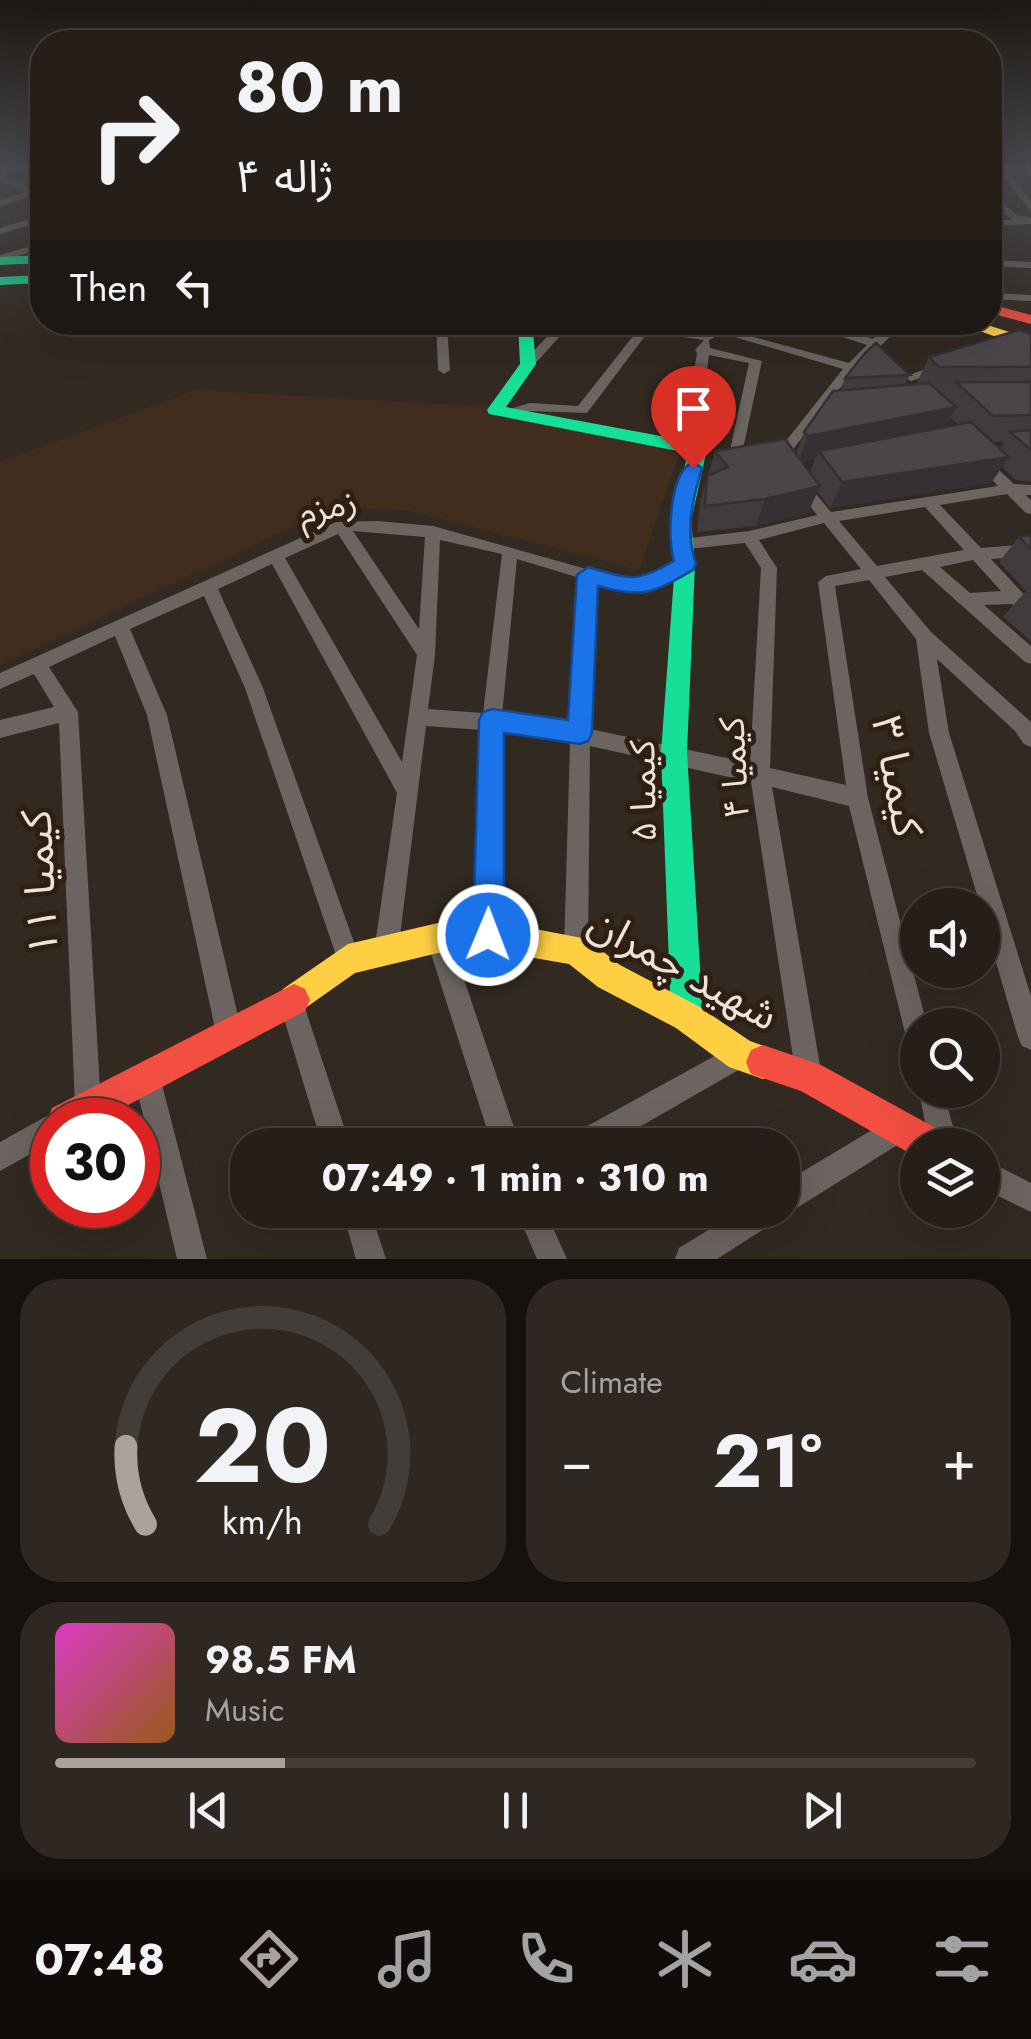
<!DOCTYPE html>
<meta charset="utf-8">
<style>
body{margin:0;font-family:Jost,"Noto Sans Arabic",sans-serif;background:#2e2722;color:#f1f3f6;height:100vh;display:flex;flex-direction:column;font-size:38px;white-space:nowrap}
*{box-sizing:border-box;margin:0}
p{font-size:32px;color:#a4a2a2}
.icon{flex:none;width:55px;height:55px;fill:none;stroke:currentColor;stroke-width:2;stroke-linecap:round;stroke-linejoin:round}
.map{position:relative;height:1259px;overflow:hidden}
.sheet{display:flex;flex-direction:column;gap:20px;padding:20px;background:#15110e;flex:1}
.sheet>*{flex:none}
.top-card{position:absolute;left:30px;top:30px;width:972px;height:305px;border-radius:40px;box-shadow:0 10px 40px #0002,0 0 0 2px #423d38;background:#261f19;color:#f1f3f6;overflow:hidden}
.buttons{position:absolute;left:900px;top:888px;display:grid;gap:20px}
.buttons a{display:grid;place-items:center;width:100px;height:100px;border-radius:50%;background:#261f19;box-shadow:0 10px 40px #0002,0 0 0 2px #423d38;font-size:50px}
.speed{position:absolute;left:30px;top:1098px;display:flex;gap:20px;font-size:50px;font-weight:700;text-align:center}
.speed>*{display:grid;place-content:center;width:130px;height:130px;border-radius:50%;background:#261f19;box-shadow:0 10px 40px #0002,0 0 0 2px #423d38;line-height:1}
.speed .limit{border:15px solid #d22;background:#fff;color:#111}
.pin{position:absolute;display:grid;place-items:center;width:85px;height:85px;color:#fff;margin:-102px -42px;border-radius:50% 50% 50% 0;rotate:-45deg;box-shadow:0 0 10px #0007}
.pin .icon{rotate:45deg}
.me{position:absolute;width:110px;margin:-55px;rotate:1deg;stroke-linejoin:round;filter:drop-shadow(0 0 8px #0008)}
.turn{display:flex;align-items:center;gap:35px;height:210px;padding:0 40px;font-size:45px}
.turn .icon{width:130px;height:130px;stroke-width:2.5}
.turn b{display:block;font-size:70px;line-height:85px}
.then{display:flex;align-items:center;height:95px;padding:0 40px;background:#0003;gap:20px;font-size:38px}
.big{font-size:75px;font-weight:700;line-height:1.1}
.sheet .tile{flex:1;display:flex;flex-direction:column;justify-content:center;gap:15px;min-width:0;padding:0 35px;border-radius:40px;background:#2e2722}
.sheet .dial{align-items:center;gap:0}
.dial svg{height:260px;overflow:visible;fill:none;stroke:#423d38;stroke-width:7;stroke-linecap:round;text-anchor:middle}
.dial text{fill:#f1f3f6;stroke:none}
.song{display:flex;align-items:center;gap:30px}
.cover{width:120px;height:120px;border-radius:15px;background:linear-gradient(135deg,hsl(310 70% 55%),hsl(30 70% 35%))}
.played{height:10px;border-radius:5px;background:linear-gradient(90deg,#aca299 25%,#423d38 25%)}
.keys{display:flex;justify-content:space-around;direction:ltr}
.heat{display:flex;justify-content:space-between;align-items:center;font-size:55px;direction:ltr}
.sheet .tiles{flex:1;display:grid;gap:20px;grid-template-columns:1fr 1fr}
.tile:last-child{grid-column:span 2}
.trip{position:absolute;left:230px;top:1128px;width:570px;height:100px;border-radius:40px;background:#261f19;box-shadow:0 10px 40px #0002,0 0 0 2px #423d38;font-weight:700;line-height:100px;text-align:center}
.dock{display:flex;height:160px;justify-content:space-around;align-items:center;background:#0f0c0a;color:#a4a2a2}
.dock .icon{width:70px;height:70px}
.dock .active{color:#aca299}
.dock b{font-size:45px;color:#f1f3f6}
.map>svg:first-child{display:block}
.built{fill:#412d1d}
.lines{fill:none;stroke-linecap:round;stroke-linejoin:round}
.street{fill:#6b6461;fill-rule:evenodd}
.fast{fill:#16e098;fill-rule:evenodd}
.slow{fill:#ffcf43;fill-rule:evenodd}
.jam{fill:#f24e42;fill-rule:evenodd}
.wall{fill:#403b3f;fill-rule:evenodd}
.shaded-wall{fill:#343033}
.building{fill:#4b4549;stroke:#343033;stroke-width:2.5}
.route{fill:#1a73e8;stroke:#114b97;stroke-width:2.5}
.labels{text-anchor:middle;stroke-width:10;stroke-linejoin:round;paint-order:stroke}
.street-label{font-size:35px;fill:#ede3da;stroke:#2e1f12}
.near-street-label{font-size:42px;fill:#ede3da;stroke:#2e1f12}
</style>
<div class="map">
<svg width="1031" height="1259" viewBox="0 0 1031 1259">
<rect width="100%" height="100%" fill="#322921"/>
<path class="built" d="M196,390L491,407L680,452L639,570L411,511L335,507L0,665V462Z"/>
<g class="lines">
<path class="street" d="M16,167H32L4,176L36,190L42,188V199L35,196L0,206V200L27,192L0,180V171Z
M990,169L1031,170V176L1011,175L1031,202V211L1002,175H990Z
M990,193L1017,215L1031,218V224L990,226V220H1012L990,201Z
M42,215V221L0,234V228Z
M42,243V249L0,261V255Z
M990,260L1031,262V268L990,266Z
M990,293L1031,295V301L990,299Z
M436,322H493L488,325L447,326L450,370L444,374L438,370Z
M561,322H573L532,367H524V361Z
M797,322H816L873,339L892,322H904L840,388L788,456L792,463L785,468L780,466L774,456L843,369L711,330L717,327L849,363L867,345Z
M645,325L713,335L715,337L709,340L710,348L762,361L739,467L734,469L727,464L749,363L709,355L702,406L695,410L690,409L688,406L697,353L695,350L704,340L648,332L587,413L530,411L506,416L499,412L530,403L578,406L641,326Z
M942,362L946,363V369L911,381L905,377Z
M980,455L985,457L1014,484L1031,485V495H1025L1031,500V514L1026,513L1007,494L940,505L981,548L1031,544V556L991,559L1031,602V620L1025,618L1012,604L984,605L1031,646V664L1025,662L922,570L885,577L931,632L1031,722V747L1024,744L1015,731L937,659L949,733L1031,996V1050L1022,1046L1018,1037L982,915V905H980L929,733L916,639L869,580L835,586L868,798L927,1025H918V1053L909,1049L849,806L772,787L822,1077L818,1086L809,1090L800,1086L796,1077L751,782L590,746L588,950L584,958L576,962L568,958L564,950L570,743L502,732L500,935L496,943L488,947L480,943L476,935L482,730L426,726L398,952L394,960L386,964L378,960L374,952L397,793L272,564L218,589L263,688L360,959L356,967L348,971L340,967L245,688L204,596L130,629L167,715L242,1033L238,1042L229,1046L220,1042L216,1033L147,715L115,636L49,667L78,712L101,1106L97,1115L88,1119L79,1115L75,1106L59,723L0,738V720L54,707L34,674L0,689V673L336,522L378,521L433,526L629,581C654,579 671,557 691,560L693,564L691,568C648,593 645,598 596,583L590,729L750,763L761,568L745,543L679,550L671,544L673,540L749,531L817,515L793,484L800,479L805,481L831,512L998,486L973,460ZM925,507L964,550L877,566L839,521ZM824,523L861,569L826,576L818,582L846,785L770,768L777,568L759,540ZM353,531L425,537L419,629ZM338,534L417,655L402,762L285,558ZM440,540L502,554L483,713L428,709L435,655ZM517,559L580,578L571,725L502,716ZM973,560L1001,591L970,593L940,567Z
M438,926L446,930L450,938L520,1145H492L426,938L430,930Z
M291,990L300,993L303,1002L350,1145H322L279,1002L282,993Z
M740,1042L749,1046L753,1055L749,1064L608,1145H567L571,1135Z
M147,1064L156,1068L160,1077L207,1259H177L134,1077L138,1068Z
M918,1088L943,1090L958,1145H930Z
M52,1113L63,1120H52V1142L0,1171V1142Z
M897,1115L907,1119L911,1129L907,1139L792,1211L780,1215L778,1220L717,1259H675L679,1248L741,1210H782V1184Z
M982,1158L1031,1183V1212L982,1188Z
M342,1210H370L386,1259H356Z
M516,1210H545L567,1259H537Z"/>
<path class="fast" d="M42,255V263L0,265V257Z
M42,275V283L0,285V277Z
M518,322H532L536,364L506,407L698,443L707,449L691,521L695,564L687,752L703,1017L698,1028L687,1033L676,1028L671,1017L661,752L675,564L671,521L688,453L489,414L487,410L520,364Z"/>
<path class="slow" d="M954,322H978L1031,339V349Z
M488,920L587,939L620,965L698,1006L750,1041L775,1050L780,1062L775,1074L763,1079L729,1067L676,1028L598,987L569,964L488,950L438,953L355,973L294,1016L283,1011L278,1000L283,989L348,944L438,923Z"/>
<path class="jam" d="M990,304L1031,315V324L990,313Z
M294,984L305,989L310,1000L305,1011L100,1120H52V1132L47,1120L52,1108Z
M763,1045L821,1065L943,1132L948,1145H918V1158L801,1091L751,1074L746,1062L751,1050Z"/>
</g>
<path class="wall" d="M1031,334V482L1016,480L1002,467L991,483L830,508L817,491L808,513L756,526L697,532L700,502L715,451L796,454L804,432L840,391L845,378L910,375L905,385L916,384L929,357ZM951,418L958,424L945,426ZM993,442H1004L1000,448ZM815,459L810,472L802,462Z
M1031,535V641L1003,617L1025,592L1028,593L999,562L1019,537Z"/>
<path class="shaded-wall" d="M956,407L941,434L819,451L815,459L798,463L808,436Z
M1009,457L991,483L830,508L842,482Z
M820,486L808,513L756,526L765,499Z"/>
<path class="building" d="M1019,330L1031,334V367H939L929,357Z
M876,343L910,375L845,378L865,353Z
M956,382H1031V415L993,416Z
M929,383L956,407L808,436L804,432L833,391Z
M971,422L1009,457L842,482L819,451Z
M1031,430V450L1010,432Z
M785,439L820,486L765,499L705,506L707,476L728,467L715,451Z
M1031,535V549L1019,537Z"/>
<linearGradient id="sky" x2="0" y2="1"><stop stop-color="#1c1712"/><stop offset="0.49" stop-color="#49494e"/><stop offset="1" stop-color="#49494e" stop-opacity="0"/></linearGradient>
<rect width="1031" height="344" fill="url(#sky)"/>
<path class="route" d="M693,462L702,468C692,500 685,533 696,564L693,570C653,593 644,599 598,586L592,733L588,741L580,744L504,733V935L499,946L488,950L477,946L473,935L479,720L483,712L492,709L568,720L577,575L588,567C631,579 634,584 674,561C667,540 669,472 693,462Z"/>
<g class="labels">
<g class="street-label">
<text transform="translate(327 507) rotate(-14)" y="12">زمزم</text>
<text transform="translate(734 768) rotate(-93)" y="12">کیمیا ۴</text>
<text transform="translate(643 791) rotate(-91)" y="12">کیمیا ۵</text>
</g>
<g class="near-street-label">
<text transform="translate(898 776) rotate(79)" y="15">کیمیا ۳</text>
<text transform="translate(39 883) rotate(-93)" y="15">کیمیا ۱۱</text>
<text transform="translate(684 968) rotate(29)" y="15">شهید چمران</text>
</g>
</g>
</svg>
<div class="buttons">
<a><svg class="icon" aria-label="sound" viewBox="0 0 24 24"><path d="M4 9h4l5-4v14l-5-4H4zM17 9q2 3 0 6"/></svg></a>
<a><svg class="icon" aria-label="search" viewBox="0 0 24 24"><circle cx="10" cy="10" r="6"/><path d="M15 15l6 6"/></svg></a>
<a><svg class="icon" aria-label="layers" viewBox="0 0 24 24"><path d="M12 4l9 5-9 5-9-5zM3 14l9 5 9-5"/></svg></a>
</div>
<div class="speed"><div class="limit">30</div></div>
<div class="pin" style="left:693px;top:468px;background:#d93025"><svg class="icon" aria-label="arrive" viewBox="0 0 24 24"><path d="M6 21V4h12l-3 4 3 4H6"/></svg></div>
<svg class="me" style="left:488px;top:935px" viewBox="-20 -20 40 40"><circle r="17" fill="#1a73e8" stroke="#fff" stroke-width="3"/><path d="M0-11L8 9 0 5-8 9z" fill="#fff"/></svg>
<div class="trip">07:49 · 1 min · 310 m</div>
<div class="top-card">
<div class="turn"><svg class="icon" aria-label="right" viewBox="0 0 24 24"><path d="M7 20v-9h11M14 6l5 5-5 5"/></svg><div><b>80 m</b>ژاله ۴</div></div>
<div class="then">Then<svg class="icon" aria-label="left" viewBox="0 0 24 24"><path d="M17 20v-9H6M10 6l-5 5 5 5"/></svg></div>
</div>
</div>
<section class="sheet">
<div class="tiles">
<div class="tile dial"><svg viewBox="0 0 100 80">
<path d="M14 69A42 42 0 1 1 86 69"/>
<path d="M14 69A42 42 0 0 1 8 45" stroke="#aca299"/>
<text x="50" y="56" font-size="32" font-weight="700">20</text>
<text x="50" y="72" font-size="11">km/h</text>
</svg></div>
<div class="tile"><p>Climate</p>
<div class="heat"><a>−</a><b class="big">21°</b><a>+</a></div>
</div>
<div class="tile">
<div class="song"><i class="cover"></i><div><b>98.5 FM</b><p>Music</p></div></div>
<div class="played"></div>
<div class="keys"><svg class="icon" aria-label="previous" viewBox="0 0 24 24"><path d="M18 5L8 12l10 7zM5 5v14"/></svg><svg class="icon" aria-label="pause" viewBox="0 0 24 24"><path d="M8 5v14M16 5v14"/></svg><svg class="icon" aria-label="next" viewBox="0 0 24 24"><path d="M6 5l10 7-10 7zM19 5v14"/></svg></div>
</div>
</div>
</section>
<nav class="dock">
<b>07:48</b>
<svg class="icon active" aria-label="directions" viewBox="0 0 24 24"><path d="M12 3l9 9-9 9-9-9zM9 14v-3h6M13 9l2 2-2 2"/></svg>
<svg class="icon" aria-label="music" viewBox="0 0 24 24"><path d="M9 18V5l10-2v13"/><circle cx="6" cy="18" r="3"/><circle cx="16" cy="16" r="3"/></svg>
<svg class="icon" aria-label="phone" viewBox="0 0 24 24"><path d="M5 4h4l2 5-3 2q2 4 5 5l2-3 5 2v4C11 20 4 13 5 4z"/></svg>
<svg class="icon" aria-label="climate" viewBox="0 0 24 24"><path d="M12 3v18M4 7l16 10M4 17L20 7"/></svg>
<svg class="icon" aria-label="car" viewBox="0 0 24 24"><path d="M5 17H2v-5l4-1 3-4h7l3 4 3 1v5h-3M9 17h6M6 11h13"/><circle cx="7" cy="17" r="2"/><circle cx="17" cy="17" r="2"/></svg>
<svg class="icon" aria-label="filters" viewBox="0 0 24 24"><path d="M4 7h16M4 17h16"/><circle cx="9" cy="7" r="2"/><circle cx="15" cy="17" r="2"/></svg>
</nav>
